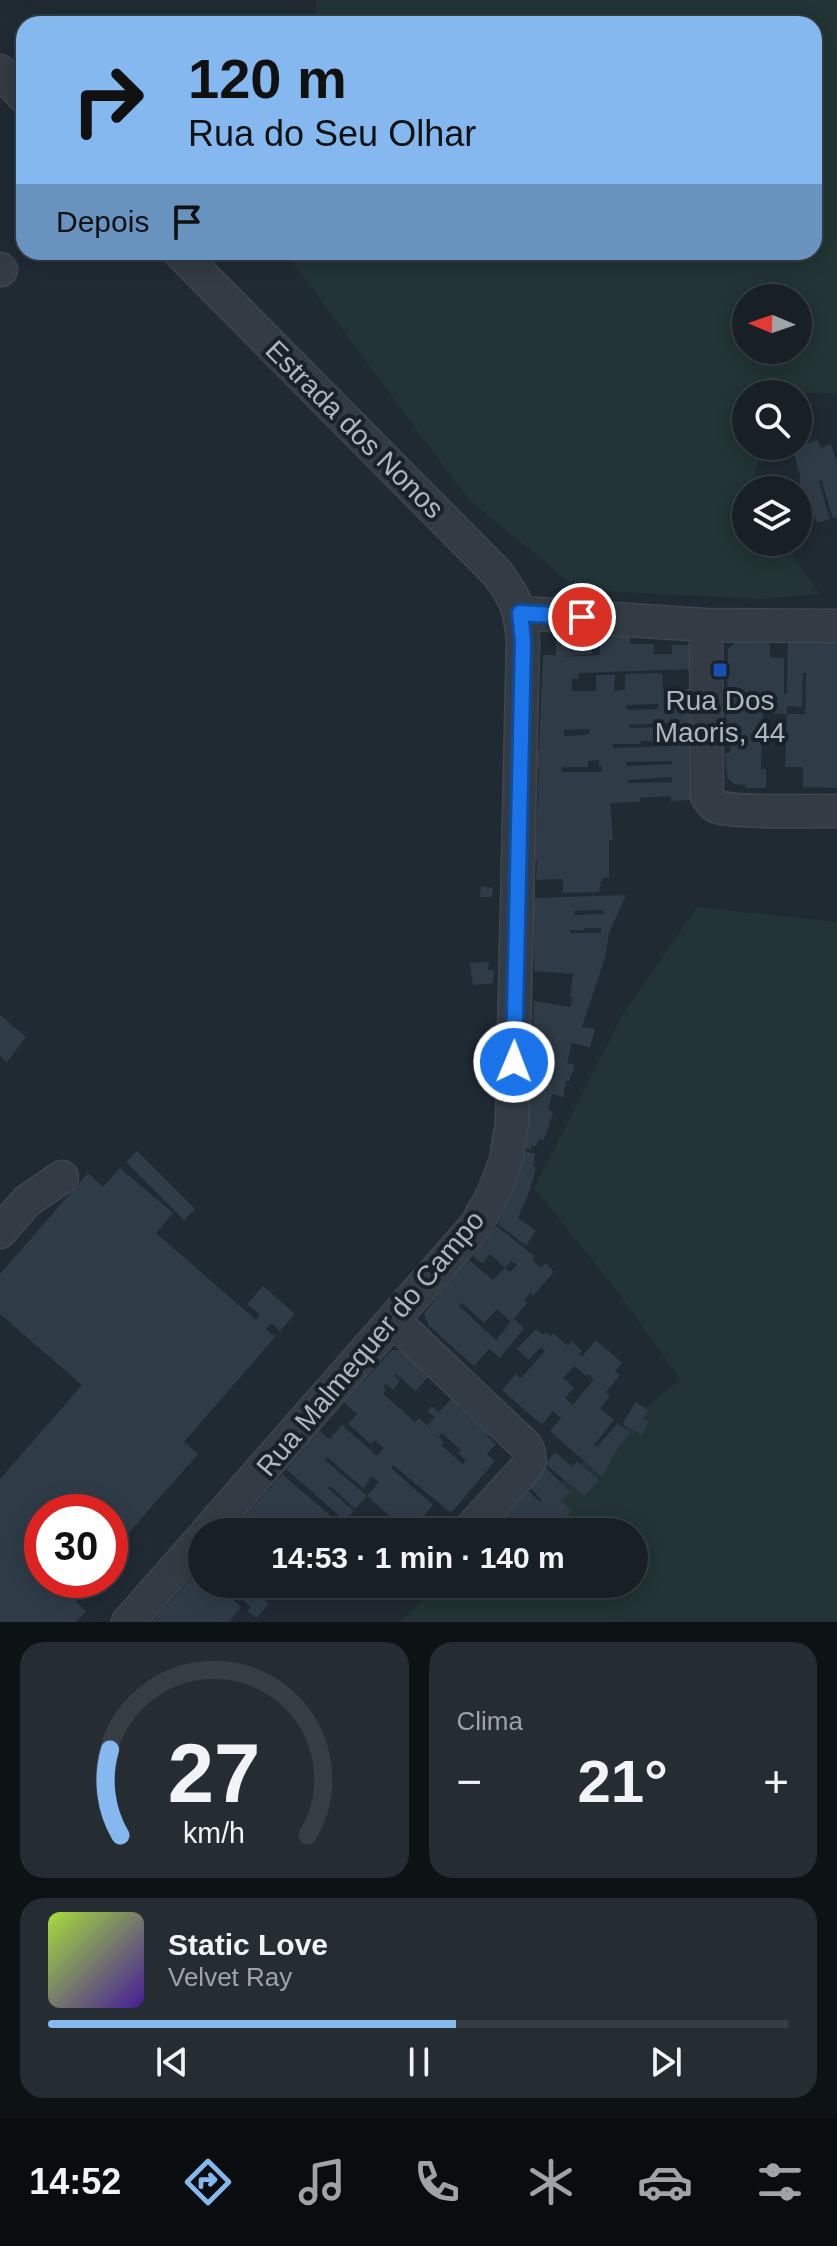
<!DOCTYPE html>
<html lang="pt">
<meta charset="utf-8">
<style>
body{margin:0;font-family:Helvetica,sans-serif;background:#252d32;color:#f1f3f6;height:100vh;display:flex;flex-direction:column;font-size:30px;white-space:nowrap}
*{box-sizing:border-box;margin:0}
p{font-size:26px;color:#9fa3a7}
.icon{flex:none;width:44px;height:44px;fill:none;stroke:currentColor;stroke-width:2;stroke-linecap:round;stroke-linejoin:round}
.map{position:relative;height:1622px;overflow:hidden}
.panel{display:flex;flex-direction:column;gap:20px;padding:20px;background:#0d1215;flex:1}
.panel>*{flex:none}
.banner{position:absolute;left:16px;top:16px;width:806px;height:244px;border-radius:24px;box-shadow:0 4px 20px #0003,0 0 0 2px #363e43;background:#84b8ef;color:#111;overflow:hidden}
.needle{width:52px;rotate:272deg}
.controls{position:absolute;left:732px;top:284px;display:grid;gap:16px}
.controls a{display:grid;place-items:center;width:80px;height:80px;border-radius:50%;background:#182026;box-shadow:0 4px 20px #0003,0 0 0 2px #363e43;font-size:40px}
.speed{position:absolute;left:24px;top:1494px;display:flex;gap:16px;font-size:40px;font-weight:700;text-align:center}
.speed>*{display:grid;place-content:center;width:104px;height:104px;border-radius:50%;background:#182026;box-shadow:0 4px 20px #0003,0 0 0 2px #363e43;line-height:1}
.speed .limit{border:12px solid #d22;background:#fff;color:#111}
.pin{position:absolute;display:grid;place-items:center;width:68px;height:68px;color:#fff;margin:-34px;border:4px solid #fff;border-radius:50%;box-shadow:0 2px 8px #0007}
.me{position:absolute;width:88px;margin:-44px;rotate:1deg;stroke-linejoin:round;filter:drop-shadow(0 0 6px #0008)}
.turn{display:flex;align-items:center;gap:28px;height:168px;padding:0 40px;font-size:36px}
.turn .icon{width:104px;height:104px;stroke-width:2.5}
.turn b{display:block;font-size:56px;line-height:68px}
.then{display:flex;align-items:center;height:76px;padding:0 40px;background:#0003;gap:16px;font-size:30px}
.big{font-size:60px;font-weight:800;line-height:1.1}
.panel .tile{flex:1;display:flex;flex-direction:column;justify-content:center;gap:12px;min-width:0;padding:0 28px;border-radius:24px;background:#252d32}
.panel .dial{align-items:center;gap:0}
.dial svg{height:208px;overflow:visible;fill:none;stroke:#363e43;stroke-width:7;stroke-linecap:round;text-anchor:middle}
.dial text{fill:#f1f3f6;stroke:none}
.song{display:flex;align-items:center;gap:24px}
.cover{width:96px;height:96px;border-radius:12px;background:linear-gradient(135deg,hsl(80 70% 55%),hsl(260 70% 35%))}
.played{height:8px;border-radius:4px;background:linear-gradient(90deg,#84b8ef 55%,#363e43 55%)}
.keys{display:flex;justify-content:space-around;direction:ltr}
.heat{display:flex;justify-content:space-between;align-items:center;font-size:44px;direction:ltr}
.panel .tiles{flex:1;display:grid;gap:20px;grid-template-columns:1fr 1fr}
.tile:last-child{grid-column:span 2}
.trip{position:absolute;left:188px;top:1518px;width:460px;height:80px;border-radius:40px;background:#182026;box-shadow:0 4px 20px #0003,0 0 0 2px #363e43;font-weight:800;line-height:80px;text-align:center}
.tabs{display:flex;height:128px;justify-content:space-around;align-items:center;background:#0a0d0f;color:#9fa3a7}
.tabs .icon{width:56px;height:56px}
.tabs .current{color:#84b8ef}
.tabs b{font-size:36px;color:#f1f3f6}
.map>svg:first-child{display:block}
.green{fill:#223435;fill-rule:evenodd}
.building{fill:#2f3c47;fill-rule:evenodd}
.lines{fill:none;stroke-linecap:round;stroke-linejoin:round}
.minor-casing{stroke:#3d454e;stroke-width:35}
.minor{stroke:#333c44;stroke-width:32}
.route-casing{stroke:#114b97;stroke-width:20}
.route{stroke:#1a73e8;stroke-width:14}
.transit-dot{fill:#1a4fb4;stroke:#192129;stroke-width:3}
.labels{text-anchor:middle;stroke-width:8;stroke-linejoin:round;paint-order:stroke}
.street-label{font-size:28px;fill:#adb7c1;stroke:#192129}
.poi-label{font-size:28px;fill:#adb7c1;stroke:#192129}
</style>
<div class="map">
<svg width="837" height="1622" viewBox="0 0 837 1622">
<rect width="100%" height="100%" fill="#202a33"/>
<path class="green" d="M317,0H837V393L746,394V446H764L750,490H746V542H783L820,594L762,599L579,590L468,499L285,252H814V24H313ZM746,298H798V350H746Z
M697,907L837,922V1622H398L442,1584H634V1532H502L680,1379L611,1283L534,1188L621,1017Z"/>
<path class="building" d="M818,440L821,448L831,444L837,463V517L833,518L821,479L819,482L830,519L817,523L805,489L800,487V475L792,448Z
M594,635L630,636V644H654V654H672V645H693L694,669L578,673V679H572V691H596V675H615L614,691L625,690V674L662,673L663,690L694,689L692,800L671,801V796L640,798V802L610,803L613,840H609V878H603V881H601L599,892L563,893V879L536,880L537,861H535L539,767L534,768L535,750H539L543,655H556V636H592V654L557,657L600,655V641L594,642ZM658,704V709L627,710L626,705ZM671,723L672,727L630,728L629,725ZM590,729V733L585,735L564,736V730ZM640,741H671V746L613,748V744H641ZM599,760V766H602V772H562V767H588V761ZM672,761V764L627,766L626,762ZM672,777V782L628,783V780Z
M788,638L806,641L837,642V788L803,787V767H785L787,714L763,713L761,769H766V788H746V785L734,784L727,777L725,753H730L731,726H726L728,649L738,640H770V657L784,658V694H787ZM803,673H806L805,714H787V706L802,707Z
M481,886L493,888L492,897H480Z
M626,895L609,933L605,958L582,1027L595,1029L590,1047L572,1043L567,1063L575,1065L569,1081H566L563,1097L552,1094L548,1109L553,1112L544,1140L539,1139L536,1146L532,1145L531,1150L525,1148L528,1132L534,1001L570,1007L573,997H570L573,974L534,971V898ZM603,910L604,914L574,915V911ZM584,928H601V933H570V930H584Z
M489,962L488,970H494L493,983L473,985L470,963Z
M0,1015L26,1037L7,1062L0,1056Z
M137,1151L195,1209L184,1220L126,1162Z
M525,1151L535,1154L533,1166L536,1168L530,1189L518,1218L536,1231L526,1246L498,1224L511,1198Z
M120,1168L173,1213L156,1233L256,1320L260,1314L247,1304L263,1286L295,1314L280,1331L271,1323L266,1329L275,1337L184,1442L198,1454L125,1537L113,1527L110,1530L121,1539L110,1552V1512H42V1580H96L76,1602L86,1611L76,1622H0V1479L82,1385L0,1314V1274L88,1173L103,1187Z
M497,1226L534,1256L532,1260L541,1268L546,1263L554,1272L533,1296L530,1293L524,1301L527,1303L514,1319L524,1328L500,1358L489,1349L474,1366L429,1326L424,1314L444,1287L469,1260L493,1280L505,1268L510,1272L517,1265L511,1261L505,1268L490,1254L482,1264L473,1256ZM462,1303L484,1323L497,1309L511,1322L496,1340L459,1306Z
M536,1329L543,1335L546,1332L551,1336L553,1333L568,1346L572,1341L582,1351L579,1354L582,1356L596,1340L622,1363L615,1371L620,1375L606,1392L610,1396L600,1408L614,1420L594,1445L597,1447L618,1423L630,1433L617,1449L602,1477L550,1431L561,1418L553,1411L542,1425L502,1390L516,1374L521,1378L545,1351L541,1347L529,1360L517,1349ZM574,1366L586,1376L588,1374L594,1379L573,1405L565,1398L574,1388L563,1378Z
M392,1350H399L405,1352L430,1374L416,1391L396,1374L395,1376L400,1381L393,1390L386,1384L383,1387L386,1389L383,1394L415,1422L419,1418L444,1442L441,1445L463,1464L466,1460L458,1453L461,1450L442,1433L439,1437L427,1426L435,1417L427,1411L432,1406L439,1412L452,1398L467,1411L465,1413L488,1433L486,1435L496,1444L487,1454L495,1461L451,1513L393,1465L391,1468L433,1505L421,1519L436,1532H418L413,1528L408,1532L367,1496L379,1482L372,1477L363,1488L327,1457L325,1460L367,1496L355,1509L330,1486L328,1488L354,1511L345,1521L286,1469L319,1431L330,1439L342,1425L377,1456L384,1448L374,1440L371,1444L348,1424L357,1414L344,1402Z
M636,1402L648,1410L643,1418L649,1422L642,1435L622,1424Z
M555,1452L572,1466L577,1461L599,1480L584,1496L545,1464Z
M540,1462L570,1492L561,1501L572,1511L551,1532H545L541,1528L540,1532H504L510,1527L500,1516L527,1489L540,1503L542,1500L523,1481Z
M282,1474L339,1523L331,1532H266L246,1515Z
M243,1518L259,1532H231Z
M198,1570L202,1573V1584H215L241,1607L229,1622H152Z
M223,1584H290L282,1594L271,1584L261,1597L269,1604L256,1618L247,1611L251,1607Z"/>
<g class="lines">
<defs>
<path id="minor" d="M0,71L24,97
M179,252L497,573C516,599 520,607 523,641L512,1122L506,1160L493,1195L476,1225L207,1532
M0,269L1,270
M520,613L706,625L837,626
M706,625L707,796C709,799 712,804 715,806C726,813 818,811 837,811
M0,1232L27,1201L62,1177
M393,1320L526,1446C531,1455 531,1461 525,1469L467,1532
M128,1622L202,1538"/>
</defs>
<use href="#minor" class="minor-casing"/>
<use href="#minor" class="minor"/>
</g>
<g class="lines">
<defs>
<path id="route" d="M514,1062L523,641L520,613L582,617"/>
</defs>
<use href="#route" class="route-casing"/>
<use href="#route" class="route"/>
</g>
<rect class="transit-dot" x="712" y="662" width="16" height="16" rx="4"/>
<g class="labels">
<g class="street-label">
<text transform="translate(355 429) rotate(45)" y="10">Estrada dos Nonos</text>
<text transform="translate(370 1343) rotate(-50)" y="10">Rua Malmequer do Campo</text>
</g>
<g class="poi-label">
<text x="720" y="710">Rua Dos<tspan x="720" dy="32">Maoris, 44</tspan></text>
</g>
</g>
</svg>
<div class="controls">
<a><svg class="needle" viewBox="-14 -14 28 28"><path d="M0-13l5 13h-10z" fill="#e53935"/><path d="M0 13l5-13h-10z" fill="#9fa3a7"/></svg></a>
<a><svg class="icon" aria-label="search" viewBox="0 0 24 24"><circle cx="10" cy="10" r="6"/><path d="M15 15l6 6"/></svg></a>
<a><svg class="icon" aria-label="layers" viewBox="0 0 24 24"><path d="M12 4l9 5-9 5-9-5zM3 14l9 5 9-5"/></svg></a>
</div>
<div class="speed"><div class="limit">30</div></div>
<div class="pin" style="left:582px;top:617px;background:#d93025"><svg class="icon" aria-label="arrive" viewBox="0 0 24 24"><path d="M6 21V4h12l-3 4 3 4H6"/></svg></div>
<svg class="me" style="left:514px;top:1062px" viewBox="-20 -20 40 40"><circle r="17" fill="#1a73e8" stroke="#fff" stroke-width="3"/><path d="M0-11L8 9 0 5-8 9z" fill="#fff"/></svg>
<div class="trip">14:53 · 1 min · 140 m</div>
<div class="banner">
<div class="turn"><svg class="icon" aria-label="right" viewBox="0 0 24 24"><path d="M7 20v-9h11M14 6l5 5-5 5"/></svg><div><b>120 m</b>Rua do Seu Olhar</div></div>
<div class="then">Depois<svg class="icon" aria-label="arrive" viewBox="0 0 24 24"><path d="M6 21V4h12l-3 4 3 4H6"/></svg></div>
</div>
</div>
<section class="panel">
<div class="tiles">
<div class="tile dial"><svg viewBox="0 0 100 80">
<path d="M14 69A42 42 0 1 1 86 69"/>
<path d="M14 69A42 42 0 0 1 10 36" stroke="#84b8ef"/>
<text x="50" y="56" font-size="32" font-weight="700">27</text>
<text x="50" y="72" font-size="11">km/h</text>
</svg></div>
<div class="tile"><p>Clima</p>
<div class="heat"><a>−</a><b class="big">21°</b><a>+</a></div>
</div>
<div class="tile">
<div class="song"><i class="cover"></i><div><b>Static Love</b><p>Velvet Ray</p></div></div>
<div class="played"></div>
<div class="keys"><svg class="icon" aria-label="previous" viewBox="0 0 24 24"><path d="M18 5L8 12l10 7zM5 5v14"/></svg><svg class="icon" aria-label="pause" viewBox="0 0 24 24"><path d="M8 5v14M16 5v14"/></svg><svg class="icon" aria-label="next" viewBox="0 0 24 24"><path d="M6 5l10 7-10 7zM19 5v14"/></svg></div>
</div>
</div>
</section>
<nav class="tabs">
<b>14:52</b>
<svg class="icon current" aria-label="directions" viewBox="0 0 24 24"><path d="M12 3l9 9-9 9-9-9zM9 14v-3h6M13 9l2 2-2 2"/></svg>
<svg class="icon" aria-label="music" viewBox="0 0 24 24"><path d="M9 18V5l10-2v13"/><circle cx="6" cy="18" r="3"/><circle cx="16" cy="16" r="3"/></svg>
<svg class="icon" aria-label="phone" viewBox="0 0 24 24"><path d="M5 4h4l2 5-3 2q2 4 5 5l2-3 5 2v4C11 20 4 13 5 4z"/></svg>
<svg class="icon" aria-label="climate" viewBox="0 0 24 24"><path d="M12 3v18M4 7l16 10M4 17L20 7"/></svg>
<svg class="icon" aria-label="car" viewBox="0 0 24 24"><path d="M5 17H2v-5l4-1 3-4h7l3 4 3 1v5h-3M9 17h6M6 11h13"/><circle cx="7" cy="17" r="2"/><circle cx="17" cy="17" r="2"/></svg>
<svg class="icon" aria-label="filters" viewBox="0 0 24 24"><path d="M4 7h16M4 17h16"/><circle cx="9" cy="7" r="2"/><circle cx="15" cy="17" r="2"/></svg>
</nav>
